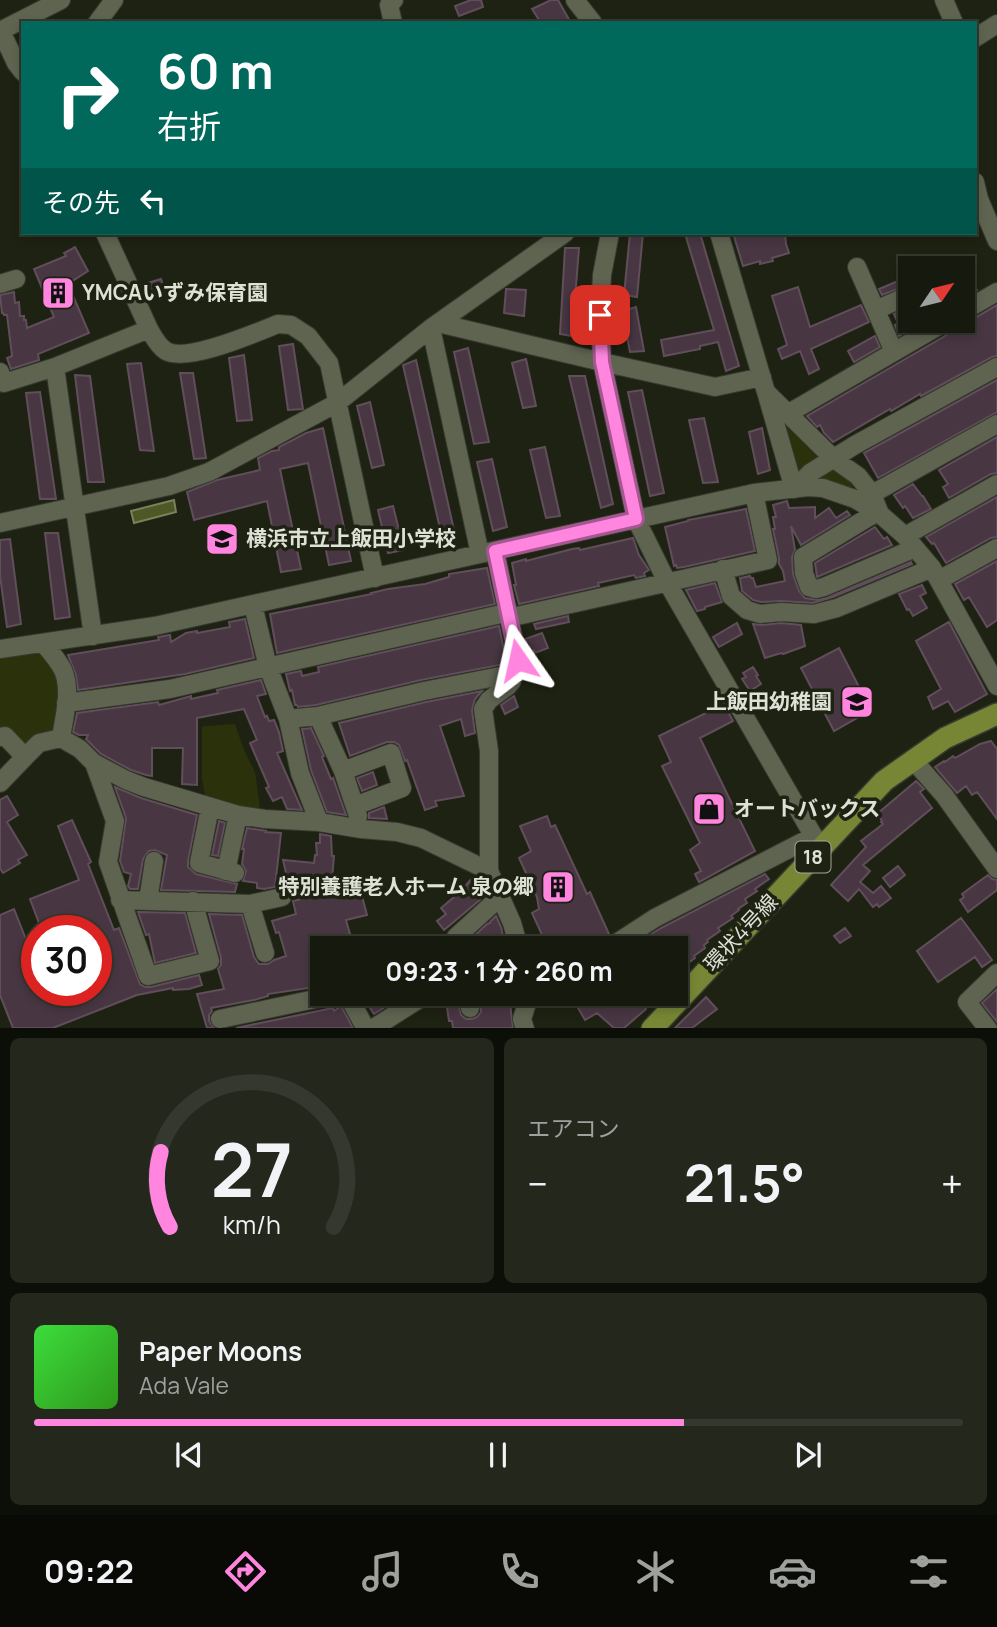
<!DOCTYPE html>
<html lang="ja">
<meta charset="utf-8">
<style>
body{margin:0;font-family:Manrope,"Noto Sans JP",sans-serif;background:#23271c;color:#f1f3f6;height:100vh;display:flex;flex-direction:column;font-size:26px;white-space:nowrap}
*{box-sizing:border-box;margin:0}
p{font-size:23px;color:#9ea19e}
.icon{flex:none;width:38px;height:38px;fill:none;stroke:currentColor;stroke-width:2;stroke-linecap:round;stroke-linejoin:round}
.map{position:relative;height:1028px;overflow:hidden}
.panel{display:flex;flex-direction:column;gap:10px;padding:10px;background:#0c0e08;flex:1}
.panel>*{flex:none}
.banner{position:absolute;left:21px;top:21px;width:956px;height:214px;border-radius:0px;box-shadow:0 4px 10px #0003,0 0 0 2px #35382e;background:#00695c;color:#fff;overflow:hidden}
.needle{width:46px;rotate:55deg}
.tools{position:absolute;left:898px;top:256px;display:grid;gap:14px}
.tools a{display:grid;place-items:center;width:77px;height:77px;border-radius:0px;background:#161a0e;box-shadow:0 4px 10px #0003,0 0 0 2px #35382e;font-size:35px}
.speed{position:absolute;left:21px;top:915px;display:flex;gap:14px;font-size:35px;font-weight:700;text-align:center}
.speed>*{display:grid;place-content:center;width:91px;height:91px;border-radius:50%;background:#161a0e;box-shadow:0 4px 10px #0003,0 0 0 2px #35382e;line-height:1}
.speed .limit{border:10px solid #d22;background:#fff;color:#111}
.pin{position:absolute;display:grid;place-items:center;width:60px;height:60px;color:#fff;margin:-30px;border-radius:14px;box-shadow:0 4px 10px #0006}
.me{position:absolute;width:77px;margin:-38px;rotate:349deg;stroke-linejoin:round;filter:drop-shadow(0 0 5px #0008)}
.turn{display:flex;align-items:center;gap:24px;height:147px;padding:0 21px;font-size:32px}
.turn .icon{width:91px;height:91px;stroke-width:2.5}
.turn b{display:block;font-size:49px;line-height:60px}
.then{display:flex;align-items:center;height:66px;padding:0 21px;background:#0003;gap:14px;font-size:26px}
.big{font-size:52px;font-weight:700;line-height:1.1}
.panel .tile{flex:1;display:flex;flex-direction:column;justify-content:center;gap:10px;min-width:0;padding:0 24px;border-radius:10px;background:#23271c}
.panel .dial{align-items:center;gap:0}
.dial svg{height:182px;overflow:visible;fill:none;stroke:#35382e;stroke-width:7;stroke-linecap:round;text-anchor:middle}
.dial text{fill:#f1f3f6;stroke:none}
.song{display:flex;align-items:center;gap:21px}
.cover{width:84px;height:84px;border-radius:10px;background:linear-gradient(135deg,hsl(120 70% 55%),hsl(110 70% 35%))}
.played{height:7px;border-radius:4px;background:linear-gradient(90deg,#ff85df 70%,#35382e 70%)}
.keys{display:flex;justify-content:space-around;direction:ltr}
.heat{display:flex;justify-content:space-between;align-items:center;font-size:38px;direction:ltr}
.panel .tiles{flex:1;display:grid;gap:10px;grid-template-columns:1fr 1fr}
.tile:last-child{grid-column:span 2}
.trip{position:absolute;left:310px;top:936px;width:378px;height:70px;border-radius:0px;background:#161a0e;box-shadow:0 4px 10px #0003,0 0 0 2px #35382e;font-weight:700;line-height:70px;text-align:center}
.tab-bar{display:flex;height:112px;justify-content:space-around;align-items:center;background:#090a06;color:#9ea19e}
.tab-bar .icon{width:49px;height:49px}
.tab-bar .on{color:#ff85df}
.tab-bar b{font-size:32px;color:#f1f3f6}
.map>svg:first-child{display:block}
.green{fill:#2a310b}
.water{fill:#4d5826;stroke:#78815b;stroke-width:2}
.building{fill:#483743;stroke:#604e5a;stroke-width:2}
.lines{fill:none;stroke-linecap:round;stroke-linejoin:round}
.minor-casing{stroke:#373b30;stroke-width:20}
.major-casing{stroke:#373b30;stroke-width:24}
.minor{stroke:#5f6451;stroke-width:18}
.major{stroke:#778635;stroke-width:21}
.route-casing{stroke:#a65691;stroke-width:18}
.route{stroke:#ff85df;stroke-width:12}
.labels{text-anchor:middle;stroke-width:7;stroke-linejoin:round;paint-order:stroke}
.shield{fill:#1e2212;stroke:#a4a89b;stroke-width:2}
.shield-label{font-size:19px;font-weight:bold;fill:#dee1d6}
.poi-label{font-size:21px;font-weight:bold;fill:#dee1d6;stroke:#1e2212;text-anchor:start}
.street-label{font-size:21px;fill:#dee1d6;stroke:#1e2212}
</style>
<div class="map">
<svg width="997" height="1029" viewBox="0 0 997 1029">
<rect width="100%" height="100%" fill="#1e2212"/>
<path class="green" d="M775,406L821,454L819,459L795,473Z
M832,466L842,468L854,485L850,489L814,480Z
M36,653H47L60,680L57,733L22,747L0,731V658Z
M235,724L244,750L255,772L260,807L251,813L206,800L202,780V727L206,726Z"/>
<path class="water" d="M174,500L176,512L134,523L131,511Z"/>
<path class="building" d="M471,0H481L483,7L459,16L455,6Z
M551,0H558L571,23H541L532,9Z
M630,233H643L637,297L624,295Z
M700,233L739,366L726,371L718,342L700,346V349L664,356L661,340L714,330L686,237Z
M733,233H785L786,244L789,253L772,258L773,261L760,264V261L743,266Z
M75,247L88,271L68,284L89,333L38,354L39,360L11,369L7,358L12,356L7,315H4L3,313H2L0,295L14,292L15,303L19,302L20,316H24V320H26L27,328L54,317L34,269L66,256L64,253Z
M565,248H579L572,336L560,334Z
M905,278L908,285L882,295L879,289Z
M161,279L166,293L148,300L141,285Z
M970,280L977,290L962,299V285Z
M798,287L810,327L861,305L869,322L811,349L819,369L809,374L800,351L782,359L778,349L787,345L772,296Z
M506,289L526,290L524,316L504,313Z
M997,305V356L992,357L921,396L920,394L891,411L890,409L833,442L824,433L820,425L817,427L807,416L945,336L955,329L961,323L968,322Z
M636,307L644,351L630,352L622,311Z
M910,307V320H926L899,336L895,325L898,323L894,314Z
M875,336L880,347L854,362L848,351Z
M293,344L303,409L288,410L279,346Z
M468,348L489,442L474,444L454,352Z
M244,355L252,420L237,421L229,358Z
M526,359L536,406L523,408L512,363Z
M416,360L456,539L443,542L403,365Z
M141,363L154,451L140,450L127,364Z
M180,373H193L206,458L194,459Z
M75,375L90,376L104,482H88Z
M569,376H585L613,504L601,508Z
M997,380V412L878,478L864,453Z
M642,390L664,493L650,496L628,392Z
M40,392L56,499H40L26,393Z
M370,402L384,465L372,468L357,406Z
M704,418L718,482L703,483L689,420Z
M323,428L351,561L329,565L308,463L280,469L301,569L281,572L267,501L194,520L187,492L217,480L260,470L258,458L272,451L279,450V447L306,433Z
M762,428L770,470L758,474L749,432Z
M997,437V473L991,474L949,498L943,487L948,484L939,470Z
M545,447L560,516L546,518L530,450Z
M492,459L507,527L493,531L477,462Z
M913,484L922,496H923L931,509L913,518L905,506L903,508L894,495Z
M997,497V537L991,538L946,563L934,543L932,544L926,537Z
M787,501L789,508L815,507V518L829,508L836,518L847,511L850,515L801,545L791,526L795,550L792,557L793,574L799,591L805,598L818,600L827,598L911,562L912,564L833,597L813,603L781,601L761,602L753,600L742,591L740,578L750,576L751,578H753L756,587L785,581L783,571L779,564V558L773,529H775L773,517H776L773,505Z
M393,506L404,550L388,553L378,510Z
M746,509L755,551L684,567L677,568L676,565L674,566L665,527L688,521V520Z
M875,527L884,539L887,537L892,545L817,577L815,563Z
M45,533H58L70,617L55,619Z
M633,538L639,555L649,570L644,573L645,576L636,578L634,575L598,583L599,586L519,604L514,585H516L512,563L526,559V561L572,549L579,548L580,550Z
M10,539L21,624L7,627L0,576V540Z
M997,561V620L987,627L969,597L964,600L955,584Z
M487,568L495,604L277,653L270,614L372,594L371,593L388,589L425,584L449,577V574Z
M715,583L722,602L705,607V609L697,611L686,590Z
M922,585L926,593L920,596L927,608L913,616L909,609L907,610L899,594Z
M568,616L569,622L536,629L534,624Z
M245,619L254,658L185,674L78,690L76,675L68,655L159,640L158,637L170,635L171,642L186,633L197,631V633L230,627L229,622Z
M949,622L987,694L955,712L948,701L933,709L928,697L941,689L916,641Z
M737,623L742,634L719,647L713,637Z
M781,623L801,625L805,646L783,654L782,653L778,654L765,658L753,624L761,625Z
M499,626L506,660L505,664L421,680L316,705L298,707L297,705H295L292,690L290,691L286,674L301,671L302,676L319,672L318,667Z
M542,633L548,648L535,653L534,650L529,652L525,639Z
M839,648L871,710L834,731L801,668Z
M753,667L758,675L756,676L761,684L750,691L742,679L746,677L743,673Z
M261,680L266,694L257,696L265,717L267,716L269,721L274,720L279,732L283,751L277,753L302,810L287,809L282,797L273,801L266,788L269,787L250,743L257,740L244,709L197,718V785L182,784L183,748H152V776L146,775L131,770L101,754L86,739L88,735H79L73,732L77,713L158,702L159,705L191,696V699L218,693L217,690Z
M482,691L475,699L472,710L475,733L465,736L461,719L440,726L464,796L435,801L437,806L425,810L407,760L405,761L399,745L394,742H387L350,756L339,723L426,702Z
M514,696L518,707L505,714L501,705Z
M724,704L733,721L700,738L755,851L699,882L695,874L701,871L690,850L700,843L662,766L671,762L659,736Z
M311,728L324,756L322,757L331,779L333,778L346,815L327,812L311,770L302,729Z
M991,741L997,749V819L977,792L972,795L966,786L957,793L935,767L944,761L945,762L953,756L955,758L980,744Z
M373,772L377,785L362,791L357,778Z
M916,781L924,789L920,792L932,808L863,865L870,871L860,882L873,893L881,886L891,898L879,907L877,904L873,907L859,889L848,901L831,885L866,847L861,841L883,824L881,822L882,821L877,814Z
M115,787L141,798L197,815L188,861V867L196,874L237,884L235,892L161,890L167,855L155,850L149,851L143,859L138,889H130L128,886L131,874L124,872L120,861L126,818Z
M7,796L18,815L7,822L27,855L18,860L20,863L3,873L0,868V800Z
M384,807L387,819L369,818V813Z
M547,816L551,827L555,825L587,894L590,892L609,934L579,948H548L532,913L539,909L537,897L519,858L531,851L520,826Z
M72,820L91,862L88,864L114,930L119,928L140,984L145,987H151L199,975L202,985L189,989L173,990V988L137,995L53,1028H13L0,995V915L14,909L31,952L37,950V990H96V931H42L30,899L79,880L58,826Z
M219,821L225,823L218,856L212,855Z
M247,828L267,831L264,832L281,833L275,887L264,889L257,888V883L243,881L246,871L242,864L244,849H242Z
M320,834L331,836L332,856H334L331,890L289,886L283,860L314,863L315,855H317L316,843H320Z
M898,866L905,875L890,887L883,878Z
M765,874L769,879L755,889L757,891L745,899L747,903L738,909L739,910L731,916L733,918L718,928L720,931L707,940L708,942L704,945L705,948L694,956L695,958L676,972V948H629L661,928Z
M988,875L992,879L997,880V890L968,912L960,900L964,897L962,894Z
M473,877L484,888L487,894L444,930L437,921L446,914L441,908L461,891Z
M359,885L367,915L346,920L350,934L329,940L331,948H322V958L317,959L322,986L268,994V996L254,1000L211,1008L212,1011L209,1015V1021L214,1028H207L197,994L224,989L218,969L221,965V958L209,914L242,915L254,957L259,964H268L274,960L286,956L279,932L276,933L272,921L296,914L293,901Z
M138,912L185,913L196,953L155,963L149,934L146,935Z
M496,916L501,927L506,948H472L470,940L487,924L490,923V922Z
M961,918L992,960L982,967L975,957L938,982L917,951Z
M845,928L851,936L840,943L834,936Z
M395,937L406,939L404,948L393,947Z
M445,938L446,947L418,948L417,944Z
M997,989V1022L982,1003Z
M386,994H406L374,1014L370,1008L376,1005L374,1002Z
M445,994H456L461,1015L466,1019H472L477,1017L481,1012V1004L492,1002L491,994H517L515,1002L510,1003L513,1028H453L452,1021H449Z
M570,994H645L651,1003L645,1007L646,1009L624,1028H614L597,1013L585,1020Z
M706,997L717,1009L692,1028H675Z
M341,1006L353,1028H236L333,1008L334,1011Z"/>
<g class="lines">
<defs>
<path id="minor" d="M575,0L593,23
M944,0L954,23
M97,23L114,0
M393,23L389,5L394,0
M0,31L61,0
M1,31L16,63L23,72
M975,38L997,24
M975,182L979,199L997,241
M105,233L149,329C153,336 158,346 166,351C187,363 255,333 278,324L291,325L308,336L329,363L375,578
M610,233L602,275L600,315L602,362L636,519L667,582L821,849
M719,233L766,392L834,459L858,476L872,494L880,514
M857,267L894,352
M0,284L16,279
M876,310L907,296
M962,312L997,292
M438,323L602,362L715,387L762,377
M431,328L480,554
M0,372L4,383L55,367
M767,395L794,489
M789,413L949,320
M794,489L810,473L855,445L997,367
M872,494L997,424
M877,512L803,557L804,573L809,587L816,589L824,587L915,548
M0,523L169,486L209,472L337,403L431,328L565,233
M905,536L997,484
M495,551L518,660L512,681L508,686L489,700L483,709L489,751V871L512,923L519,948
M723,569L731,596L747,610L760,614L781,612L814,614L837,608L932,568
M939,580L997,548
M253,605L268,667L288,719L318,716L424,691L516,673
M93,636L55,367L149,329
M43,643C50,651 58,660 63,670C72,691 64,717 61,738
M0,649L155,626L754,493L808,487L823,488L855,499L880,514L905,536L932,568L997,686
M66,703L170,689L501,614L517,616L768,560L754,493
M318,716L343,771L358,816
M288,719L300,773L319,822
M0,737L5,736L25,757L39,743L61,738L80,749L94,763L126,780L144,787L238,815L265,819L319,822L361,829L397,832L421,838L489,871
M913,760L944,795L997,869
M94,763L115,821L108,862L148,976L210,961L193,901
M343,771L391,753L402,788L355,806
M0,783L25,757
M210,807L199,863L235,873
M226,871L238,815
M120,900L250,904L282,897
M148,901L154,861
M250,904L265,953
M458,948L456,937L500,897
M609,948L655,918L814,836
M347,994L366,1029
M467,994L470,1008
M220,1019L339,994
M372,1029L424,996
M525,1029L522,1019L529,997L528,994
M988,1029L967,1002L997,973"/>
<path id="major" d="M652,1029L884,781L945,738L997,714"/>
</defs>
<use href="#minor" class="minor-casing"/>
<use href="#major" class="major-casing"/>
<use href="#minor" class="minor"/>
<use href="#major" class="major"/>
</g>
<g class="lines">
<defs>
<path id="route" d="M518,660L495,551L636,519L602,362L600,315"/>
</defs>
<use href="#route" class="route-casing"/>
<use href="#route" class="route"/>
</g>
<defs>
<symbol id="building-square" viewBox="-11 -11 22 22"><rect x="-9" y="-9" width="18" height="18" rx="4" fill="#ff85df" stroke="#1e2212"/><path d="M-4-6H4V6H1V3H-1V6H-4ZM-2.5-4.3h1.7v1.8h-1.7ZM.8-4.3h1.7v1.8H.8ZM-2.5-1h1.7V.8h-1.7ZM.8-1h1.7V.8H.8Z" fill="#111"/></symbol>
<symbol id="school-square" viewBox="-11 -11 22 22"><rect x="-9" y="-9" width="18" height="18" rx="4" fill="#ff85df" stroke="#1e2212"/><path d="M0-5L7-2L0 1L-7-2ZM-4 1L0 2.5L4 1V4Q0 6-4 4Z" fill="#111"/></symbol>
<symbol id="shop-square" viewBox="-11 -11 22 22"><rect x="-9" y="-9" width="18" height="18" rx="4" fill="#ff85df" stroke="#1e2212"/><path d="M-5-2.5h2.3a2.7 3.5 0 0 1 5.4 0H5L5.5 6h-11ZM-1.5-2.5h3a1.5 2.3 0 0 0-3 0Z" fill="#111"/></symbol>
</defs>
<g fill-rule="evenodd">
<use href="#building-square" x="39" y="274" width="38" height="38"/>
<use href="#school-square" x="203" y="520" width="38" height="38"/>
<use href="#school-square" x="838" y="683" width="38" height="38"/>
<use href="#shop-square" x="690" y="790" width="38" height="38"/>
<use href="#building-square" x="539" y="868" width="38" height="38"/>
</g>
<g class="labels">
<rect class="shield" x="795.5" y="841.5" width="35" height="31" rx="5"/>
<g class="shield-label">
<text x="813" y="864">18</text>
</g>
<g class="poi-label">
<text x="82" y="300">YMCAいずみ保育園</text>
<text x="246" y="546">横浜市立上飯田小学校</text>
<text x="832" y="709" text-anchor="end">上飯田幼稚園</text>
<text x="734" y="816">オートバックス</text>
<text x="534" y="894" text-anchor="end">特別養護老人ホーム 泉の郷</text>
</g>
<g class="street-label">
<text transform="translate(741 933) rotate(-47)" y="7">環状4号線</text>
</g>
</g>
</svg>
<div class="tools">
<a><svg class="needle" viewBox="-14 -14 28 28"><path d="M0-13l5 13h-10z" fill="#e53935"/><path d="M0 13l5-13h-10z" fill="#9ea19e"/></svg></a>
</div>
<div class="speed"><div class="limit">30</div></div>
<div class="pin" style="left:600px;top:315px;background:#d93025"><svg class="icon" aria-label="arrive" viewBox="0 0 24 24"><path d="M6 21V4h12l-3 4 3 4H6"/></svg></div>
<svg class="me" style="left:518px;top:660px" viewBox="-20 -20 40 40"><path d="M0-17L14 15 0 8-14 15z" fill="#ff85df" stroke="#fff" stroke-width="4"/></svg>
<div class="trip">09:23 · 1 分 · 260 m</div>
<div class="banner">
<div class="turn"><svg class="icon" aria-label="right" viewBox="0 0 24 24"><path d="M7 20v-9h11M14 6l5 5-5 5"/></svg><div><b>60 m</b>右折</div></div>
<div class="then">その先<svg class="icon" aria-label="left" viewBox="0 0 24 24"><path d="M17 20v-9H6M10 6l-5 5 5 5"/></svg></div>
</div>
</div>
<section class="panel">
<div class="tiles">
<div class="tile dial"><svg viewBox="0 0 100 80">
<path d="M14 69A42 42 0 1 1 86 69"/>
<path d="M14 69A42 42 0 0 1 10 36" stroke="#ff85df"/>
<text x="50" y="56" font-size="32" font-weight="700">27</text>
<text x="50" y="72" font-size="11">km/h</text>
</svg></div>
<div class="tile"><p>エアコン</p>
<div class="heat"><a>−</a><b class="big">21.5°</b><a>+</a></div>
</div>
<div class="tile">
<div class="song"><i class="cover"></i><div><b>Paper Moons</b><p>Ada Vale</p></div></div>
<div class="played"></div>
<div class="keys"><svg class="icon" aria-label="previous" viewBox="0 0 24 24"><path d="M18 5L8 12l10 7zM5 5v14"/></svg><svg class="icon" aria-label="pause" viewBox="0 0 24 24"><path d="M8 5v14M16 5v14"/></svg><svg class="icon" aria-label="next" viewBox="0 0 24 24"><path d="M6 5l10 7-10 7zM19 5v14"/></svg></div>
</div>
</div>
</section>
<nav class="tab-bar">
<b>09:22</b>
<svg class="icon on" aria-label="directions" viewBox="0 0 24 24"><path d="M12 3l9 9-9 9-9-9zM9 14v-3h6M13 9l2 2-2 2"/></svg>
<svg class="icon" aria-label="music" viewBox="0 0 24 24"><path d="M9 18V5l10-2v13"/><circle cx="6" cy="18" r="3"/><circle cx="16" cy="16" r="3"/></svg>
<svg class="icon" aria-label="phone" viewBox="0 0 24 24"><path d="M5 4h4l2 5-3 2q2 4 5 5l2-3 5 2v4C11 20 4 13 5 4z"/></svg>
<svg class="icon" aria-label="climate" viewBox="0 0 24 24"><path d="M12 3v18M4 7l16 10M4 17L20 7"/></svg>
<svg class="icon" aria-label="car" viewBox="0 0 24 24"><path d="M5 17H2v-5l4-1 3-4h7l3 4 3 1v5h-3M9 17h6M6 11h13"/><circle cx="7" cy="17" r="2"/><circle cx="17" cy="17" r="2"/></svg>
<svg class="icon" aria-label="filters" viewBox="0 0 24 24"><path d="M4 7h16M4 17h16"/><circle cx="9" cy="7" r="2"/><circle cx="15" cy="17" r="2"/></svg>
</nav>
